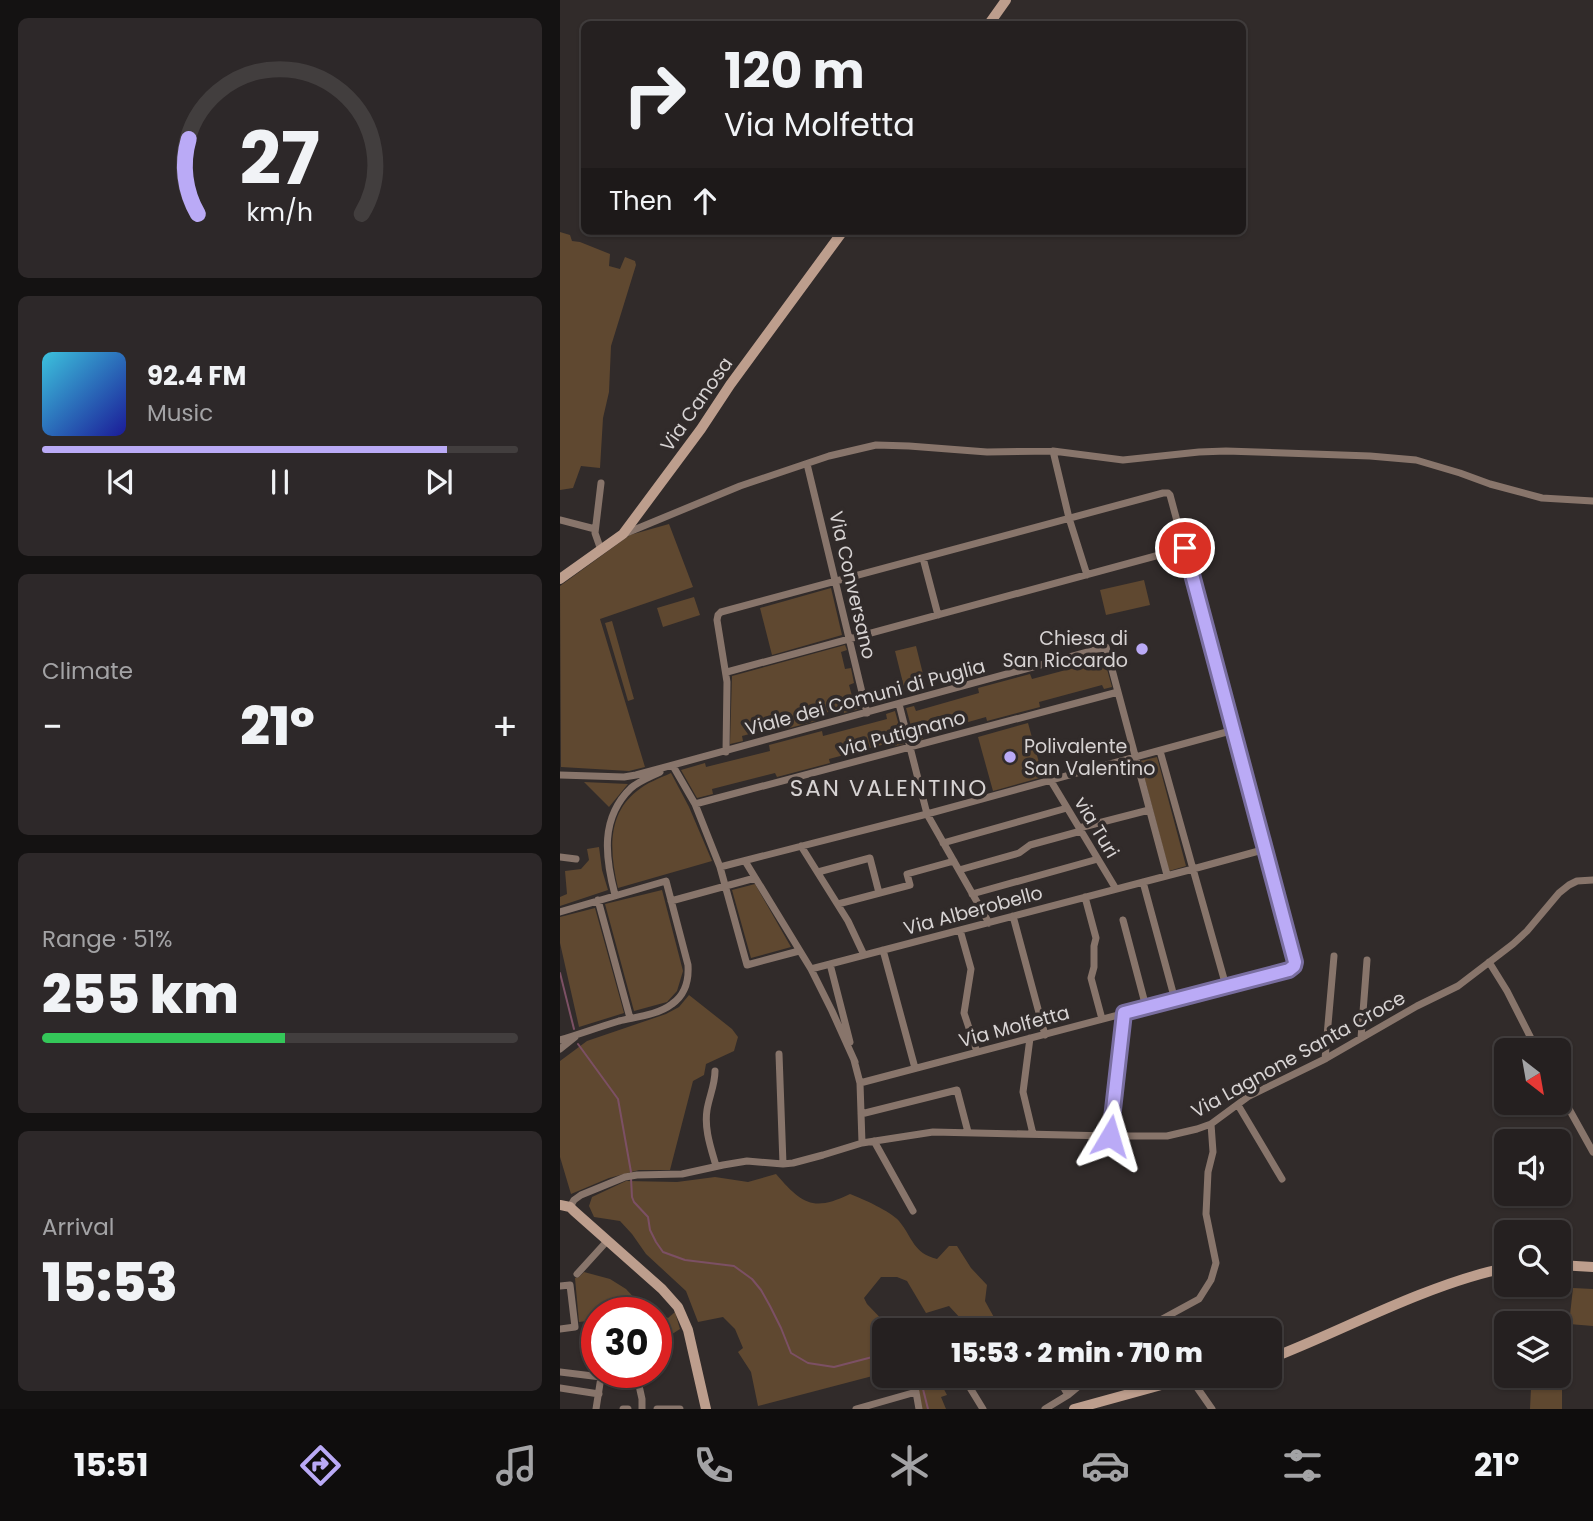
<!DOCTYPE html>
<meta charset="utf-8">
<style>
body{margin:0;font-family:Poppins,sans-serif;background:#2d2829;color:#f1f3f6;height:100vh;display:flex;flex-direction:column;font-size:26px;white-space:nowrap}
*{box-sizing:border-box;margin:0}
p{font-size:23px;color:#a3a3a5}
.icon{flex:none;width:38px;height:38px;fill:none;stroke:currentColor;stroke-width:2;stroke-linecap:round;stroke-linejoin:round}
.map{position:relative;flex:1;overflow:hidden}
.drawer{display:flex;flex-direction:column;gap:18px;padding:18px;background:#141212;width:560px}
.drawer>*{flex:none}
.top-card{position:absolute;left:21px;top:21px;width:665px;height:214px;border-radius:10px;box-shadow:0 2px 5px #0004,0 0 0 2px #423e3e;background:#252020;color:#f1f3f6;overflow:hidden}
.needle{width:46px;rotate:149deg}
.tools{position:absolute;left:934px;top:1038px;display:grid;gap:14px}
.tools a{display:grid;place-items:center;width:77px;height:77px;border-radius:10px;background:#252020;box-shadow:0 2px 5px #0004,0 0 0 2px #423e3e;font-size:35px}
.speed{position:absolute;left:21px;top:1297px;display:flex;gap:14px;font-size:35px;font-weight:700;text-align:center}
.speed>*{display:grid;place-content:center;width:91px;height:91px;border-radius:50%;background:#252020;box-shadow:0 2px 5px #0004,0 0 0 2px #423e3e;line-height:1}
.speed .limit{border:10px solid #d22;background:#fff;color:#111}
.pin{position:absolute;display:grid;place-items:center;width:60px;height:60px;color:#fff;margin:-30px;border:4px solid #fff;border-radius:50%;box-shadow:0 2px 7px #0007}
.me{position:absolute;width:77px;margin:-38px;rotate:7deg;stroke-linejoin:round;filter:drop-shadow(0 0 5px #0008)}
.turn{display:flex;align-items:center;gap:24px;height:147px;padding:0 28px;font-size:32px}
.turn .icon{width:91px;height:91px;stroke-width:2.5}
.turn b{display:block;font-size:49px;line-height:60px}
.then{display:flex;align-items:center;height:66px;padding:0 28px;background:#0003;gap:14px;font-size:26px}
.big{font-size:52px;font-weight:800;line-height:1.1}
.drawer .tile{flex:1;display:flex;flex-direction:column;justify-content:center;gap:10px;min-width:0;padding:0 24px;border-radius:10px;background:#2d2829}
.drawer .dial{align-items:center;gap:0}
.dial svg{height:182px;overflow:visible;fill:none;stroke:#423e3e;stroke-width:7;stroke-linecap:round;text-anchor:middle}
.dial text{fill:#f1f3f6;stroke:none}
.song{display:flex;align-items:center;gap:21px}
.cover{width:84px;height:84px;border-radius:10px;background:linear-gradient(135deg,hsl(190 70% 55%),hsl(240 70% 35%))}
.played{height:7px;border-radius:4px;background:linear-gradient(90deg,#baaaf6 85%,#423e3e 85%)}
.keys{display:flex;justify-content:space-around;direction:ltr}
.heat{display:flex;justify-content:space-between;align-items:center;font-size:38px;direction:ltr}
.charge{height:10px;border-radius:5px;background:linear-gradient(90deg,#34c759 51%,#423e3e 0)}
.trip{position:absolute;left:312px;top:1318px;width:410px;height:70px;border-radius:10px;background:#252020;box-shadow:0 2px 5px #0004,0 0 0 2px #423e3e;font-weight:800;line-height:70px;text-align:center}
.tabs{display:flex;height:112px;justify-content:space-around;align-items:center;background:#0f0d0d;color:#a3a3a5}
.tabs .icon{width:49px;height:49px}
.tabs .on{color:#baaaf6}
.tabs b{font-size:32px;color:#f1f3f6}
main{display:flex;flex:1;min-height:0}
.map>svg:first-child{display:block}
.green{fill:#5f4830}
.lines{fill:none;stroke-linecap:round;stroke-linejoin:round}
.stream{stroke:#7c5064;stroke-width:2}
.street{stroke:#88756b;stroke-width:7}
.secondary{stroke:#bd9e8d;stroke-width:10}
.route-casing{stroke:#796ea0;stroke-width:18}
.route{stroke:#baaaf6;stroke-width:12}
.poi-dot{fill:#baaaf6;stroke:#312b2a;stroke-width:2.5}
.labels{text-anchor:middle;stroke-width:7;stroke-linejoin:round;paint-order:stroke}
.street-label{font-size:19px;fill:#d7d3d3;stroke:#312b2a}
.poi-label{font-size:19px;fill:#d7d3d3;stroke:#312b2a;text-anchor:end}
.quarter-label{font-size:23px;letter-spacing:2px;fill:#d7d3d3;stroke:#312b2a}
</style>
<main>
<section class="drawer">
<div class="tile dial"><svg viewBox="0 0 100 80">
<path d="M14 69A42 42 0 1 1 86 69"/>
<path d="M14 69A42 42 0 0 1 10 36" stroke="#baaaf6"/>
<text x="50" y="56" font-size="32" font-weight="700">27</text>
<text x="50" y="72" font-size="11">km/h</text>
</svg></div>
<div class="tile">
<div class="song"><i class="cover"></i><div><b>92.4 FM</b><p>Music</p></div></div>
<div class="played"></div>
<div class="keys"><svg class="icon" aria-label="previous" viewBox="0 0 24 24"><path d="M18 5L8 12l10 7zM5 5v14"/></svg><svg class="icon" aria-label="pause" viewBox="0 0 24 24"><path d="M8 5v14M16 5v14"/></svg><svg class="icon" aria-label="next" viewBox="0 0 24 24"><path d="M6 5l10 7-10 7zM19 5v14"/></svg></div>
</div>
<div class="tile"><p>Climate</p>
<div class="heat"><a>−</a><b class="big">21°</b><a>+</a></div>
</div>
<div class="tile"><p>Range · 51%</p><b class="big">255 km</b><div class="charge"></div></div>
<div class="tile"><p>Arrival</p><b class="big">15:53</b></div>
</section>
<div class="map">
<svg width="1033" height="1409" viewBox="0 0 1033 1409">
<rect width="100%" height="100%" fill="#312b2a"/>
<path class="green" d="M0,232L10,235L12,241L20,242L50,254L49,266L60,269L65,257L75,261L76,265L51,346L49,392L43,418L40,468L21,466L13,488L0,490Z
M109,524L133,587L40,619L85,767L69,771L1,767L0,586L70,535Z
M584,580L590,605L546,615L540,590Z
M271,588L282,635L212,655L200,608Z
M134,597L140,615L103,627L97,608Z
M52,621L74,699L68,701L45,623Z
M285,645L287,650L281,652L285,669L291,668L294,683L289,685L294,703L299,702L300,709L284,713L282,708L255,716L256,721L226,729L224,725L182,736L183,741L170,744L172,676Z
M356,646L366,686L345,691L335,651Z
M543,655L552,687L544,689L542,685L479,702L480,707L427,721L426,717L362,735L363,739L355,741L346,708L354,706L356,711L419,693L418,688L470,674L472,679L536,662L535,657Z
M335,711L344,744L335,746L333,742L269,759L270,763L217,777L215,773L152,789L153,794L137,798L121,770L145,763L146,767L210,751L209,745L262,731L263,736L327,719L326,714Z
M468,723L483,777L433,791L418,737Z
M597,757L626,866L609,871L580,761Z
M111,773L129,807L152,861L58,888C50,854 46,815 77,791C86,783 100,778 111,773Z
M24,782L68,784L49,807Z
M39,847L42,870L48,890L0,906V897L7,894L5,871L21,869L29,860L27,849Z
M195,884L231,947L191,958L172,890Z
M102,890L123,971L117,991L107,1002L74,1011L45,904Z
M35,908L64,1013L19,1027L0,943V917Z
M129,995L172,1029L178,1037L174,1051L146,1064L144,1075L133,1081L110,1170H79L49,1178L11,1194L0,1157V1061L27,1041L106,1014L119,1007Z
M216,1174C242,1204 253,1212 290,1194C303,1199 330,1211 339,1221C353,1238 353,1253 377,1259L389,1246H397L411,1268L427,1285L425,1301L436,1321L416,1330H407L402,1320L389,1306L366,1313L347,1281L337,1277H321L304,1298L307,1304L332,1330H324V1373L198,1406L191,1372L178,1352L183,1348L175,1329L163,1317L138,1322L126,1291L86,1254L72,1234L60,1221L34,1217L29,1206L32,1197L66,1181L117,1182L155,1177L188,1182Z
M24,1272L50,1279L66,1289L78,1302L108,1318L115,1312L120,1329L106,1338L108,1349L104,1354H96V1312H37V1356L30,1352L27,1321L19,1322L15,1278L19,1277Z
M1013,1288L1033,1289V1326L1009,1324Z
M353,1376H377L387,1395L381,1397L386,1409H362L357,1381Z
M971,1388H1002V1409H970Z"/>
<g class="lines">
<path class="stream" d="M0,973L14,1029
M18,1044L58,1099L71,1172
M71,1178L72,1197L74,1202L88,1217L90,1230L96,1242L103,1252L125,1260L174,1266L192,1279L201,1290L210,1306L221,1328L231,1353L248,1363L274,1367L324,1354
M357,1376L363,1389L368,1409"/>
<path class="street" d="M493,451L509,518L527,575
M247,464L307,713
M0,520L35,529
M64,534L180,486L269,456L316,445L349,446L427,452L493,451L563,460L639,452L666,451L810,456L856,460L900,473L930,484L982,498L1033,501
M41,550L35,533L41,483
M363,558L378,615
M167,672L625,548
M339,704L367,814L429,923
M600,751L633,869L706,849
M166,752L167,682L157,620L158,615L161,612L603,493H608L610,495L735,959L734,966L729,970L300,1083
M113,766L135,804L160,867L187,965L239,951
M0,775L64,777L76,775L546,647L607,875
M491,781L556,889
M135,804L558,692
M519,828L589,810
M383,843L507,808
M241,846L288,921L304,955
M0,857L16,859
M185,861L251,969L272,1011L295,1062
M160,867L367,814L674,730
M399,870L459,853L470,845L521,831
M258,872L310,858L319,893
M583,882L615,1000
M412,894L538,859
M55,895C45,857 40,818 71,788C79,781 90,777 100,772
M525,897L536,938L534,946V967L531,978L542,1019
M38,900L70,1018
M111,901L195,878
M278,904L350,885L347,874L394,861
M0,912L106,881L128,965C129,981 125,995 112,1004C98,1015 75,1017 59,1021C39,1027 20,1034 0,1040
M453,916L485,1035
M563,920L586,1007
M400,930L411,969L404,1013L417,1052
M323,950L355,1068
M929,962L947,991L977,1050
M270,964L290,1042
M251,969L633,869L666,986
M470,1038L463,1092L473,1134
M801,1038L807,960
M0,1049L15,1037
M219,1054L223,1164
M765,1059L774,956
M294,1060L300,1083L302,1143
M155,1071C155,1085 149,1097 147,1110C144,1129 151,1148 156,1166
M999,1091L1033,1152
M678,1105L722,1179
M301,1114L397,1090L408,1132
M550,1136L564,1013
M314,1141L353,1211
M10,1207L14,1200L21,1195L65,1177L77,1175L122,1174L163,1165L187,1161L223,1164L233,1163L263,1155L302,1143L373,1132L550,1136H607L637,1129L651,1124L689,1096L765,1059L857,1006L898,986L953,944L967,931L999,893L1009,885L1017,881L1033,880
M17,1274L48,1240
M0,1286L10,1285L15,1327L0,1329
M582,1330L639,1299L651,1280L656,1263L646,1214L648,1172L653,1152L651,1124
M0,1372L41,1377L36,1409
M76,1372L82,1399V1409
M350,1376L356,1392L359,1409
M497,1376L508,1395
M629,1376L652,1409
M404,1378L423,1409
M0,1388L39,1394
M63,1409H68
M97,1409H120
M296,1409L356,1392
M485,1409L508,1395L531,1376"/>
<path class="secondary" d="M429,24L446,0
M0,579L63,534L141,429L170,385L283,231
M0,1205L10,1207L14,1211L102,1289L118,1307L128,1330L146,1409
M999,1265L1033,1267
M709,1359C759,1340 808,1315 859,1295C887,1284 917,1273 947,1268
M514,1409L634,1376"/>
</g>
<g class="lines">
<defs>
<path id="route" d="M550,1136L564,1013L729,970L734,966L735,962L625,548"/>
</defs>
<use href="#route" class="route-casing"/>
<use href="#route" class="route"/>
</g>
<g class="poi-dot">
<circle cx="582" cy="649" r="7"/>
<circle cx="450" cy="757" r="7"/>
</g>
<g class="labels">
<g class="street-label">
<text transform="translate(136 404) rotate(-55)" y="7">Via Canosa</text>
<text transform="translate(293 585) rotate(77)" y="7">Via Conversano</text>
<text transform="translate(305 697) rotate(-15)" y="7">Viale dei Comuni di Puglia</text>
<text transform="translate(342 733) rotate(-15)" y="7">via Putignano</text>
<text transform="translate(537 827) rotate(59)" y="7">via Turi</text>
<text transform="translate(413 910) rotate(-15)" y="7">Via Alberobello</text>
<text transform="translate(454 1026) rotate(-15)" y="7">Via Molfetta</text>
<text transform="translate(738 1054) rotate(-29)" y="7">Via Lagnone Santa Croce</text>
</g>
<g class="poi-label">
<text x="568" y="645">Chiesa di<tspan x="568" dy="22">San Riccardo</tspan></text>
<text x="464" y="753" text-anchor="start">Polivalente<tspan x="464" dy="22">San Valentino</tspan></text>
</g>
<g class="quarter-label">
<text x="329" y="796">SAN VALENTINO</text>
</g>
</g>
</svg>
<div class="tools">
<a><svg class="needle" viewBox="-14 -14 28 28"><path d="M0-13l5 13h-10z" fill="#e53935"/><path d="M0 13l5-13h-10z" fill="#a3a3a5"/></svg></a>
<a><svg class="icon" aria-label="sound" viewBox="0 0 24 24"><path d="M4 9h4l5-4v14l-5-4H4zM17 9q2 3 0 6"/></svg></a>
<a><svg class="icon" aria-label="search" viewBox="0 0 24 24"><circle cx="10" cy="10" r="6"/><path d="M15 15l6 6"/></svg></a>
<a><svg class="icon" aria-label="layers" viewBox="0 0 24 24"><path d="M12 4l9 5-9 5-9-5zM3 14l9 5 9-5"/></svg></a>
</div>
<div class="speed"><div class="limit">30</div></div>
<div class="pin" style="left:625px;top:548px;background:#d93025"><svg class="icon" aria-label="arrive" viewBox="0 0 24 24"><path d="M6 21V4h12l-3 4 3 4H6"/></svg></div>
<svg class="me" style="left:550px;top:1136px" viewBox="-20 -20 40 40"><path d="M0-17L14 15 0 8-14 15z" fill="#baaaf6" stroke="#fff" stroke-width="4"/></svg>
<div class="trip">15:53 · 2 min · 710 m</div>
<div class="top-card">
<div class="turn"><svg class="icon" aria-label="right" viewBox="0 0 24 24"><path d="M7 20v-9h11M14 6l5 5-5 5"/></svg><div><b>120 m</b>Via Molfetta</div></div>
<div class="then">Then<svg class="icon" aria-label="ahead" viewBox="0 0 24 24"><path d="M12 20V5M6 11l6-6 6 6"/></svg></div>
</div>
</div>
</main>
<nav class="tabs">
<b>15:51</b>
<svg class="icon on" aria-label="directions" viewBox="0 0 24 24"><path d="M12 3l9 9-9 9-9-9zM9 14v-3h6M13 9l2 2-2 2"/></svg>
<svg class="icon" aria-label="music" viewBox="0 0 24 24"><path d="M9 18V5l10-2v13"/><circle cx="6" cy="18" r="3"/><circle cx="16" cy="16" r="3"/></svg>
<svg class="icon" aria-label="phone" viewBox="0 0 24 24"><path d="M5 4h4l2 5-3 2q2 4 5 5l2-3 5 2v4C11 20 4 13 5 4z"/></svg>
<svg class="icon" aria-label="climate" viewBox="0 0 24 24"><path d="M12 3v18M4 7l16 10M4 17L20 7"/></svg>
<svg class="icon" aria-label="car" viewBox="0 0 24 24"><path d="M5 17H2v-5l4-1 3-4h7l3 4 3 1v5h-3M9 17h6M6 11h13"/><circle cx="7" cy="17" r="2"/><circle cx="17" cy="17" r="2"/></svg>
<svg class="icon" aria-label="filters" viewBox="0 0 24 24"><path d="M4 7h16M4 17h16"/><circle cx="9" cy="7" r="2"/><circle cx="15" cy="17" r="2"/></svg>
<b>21°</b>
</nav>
